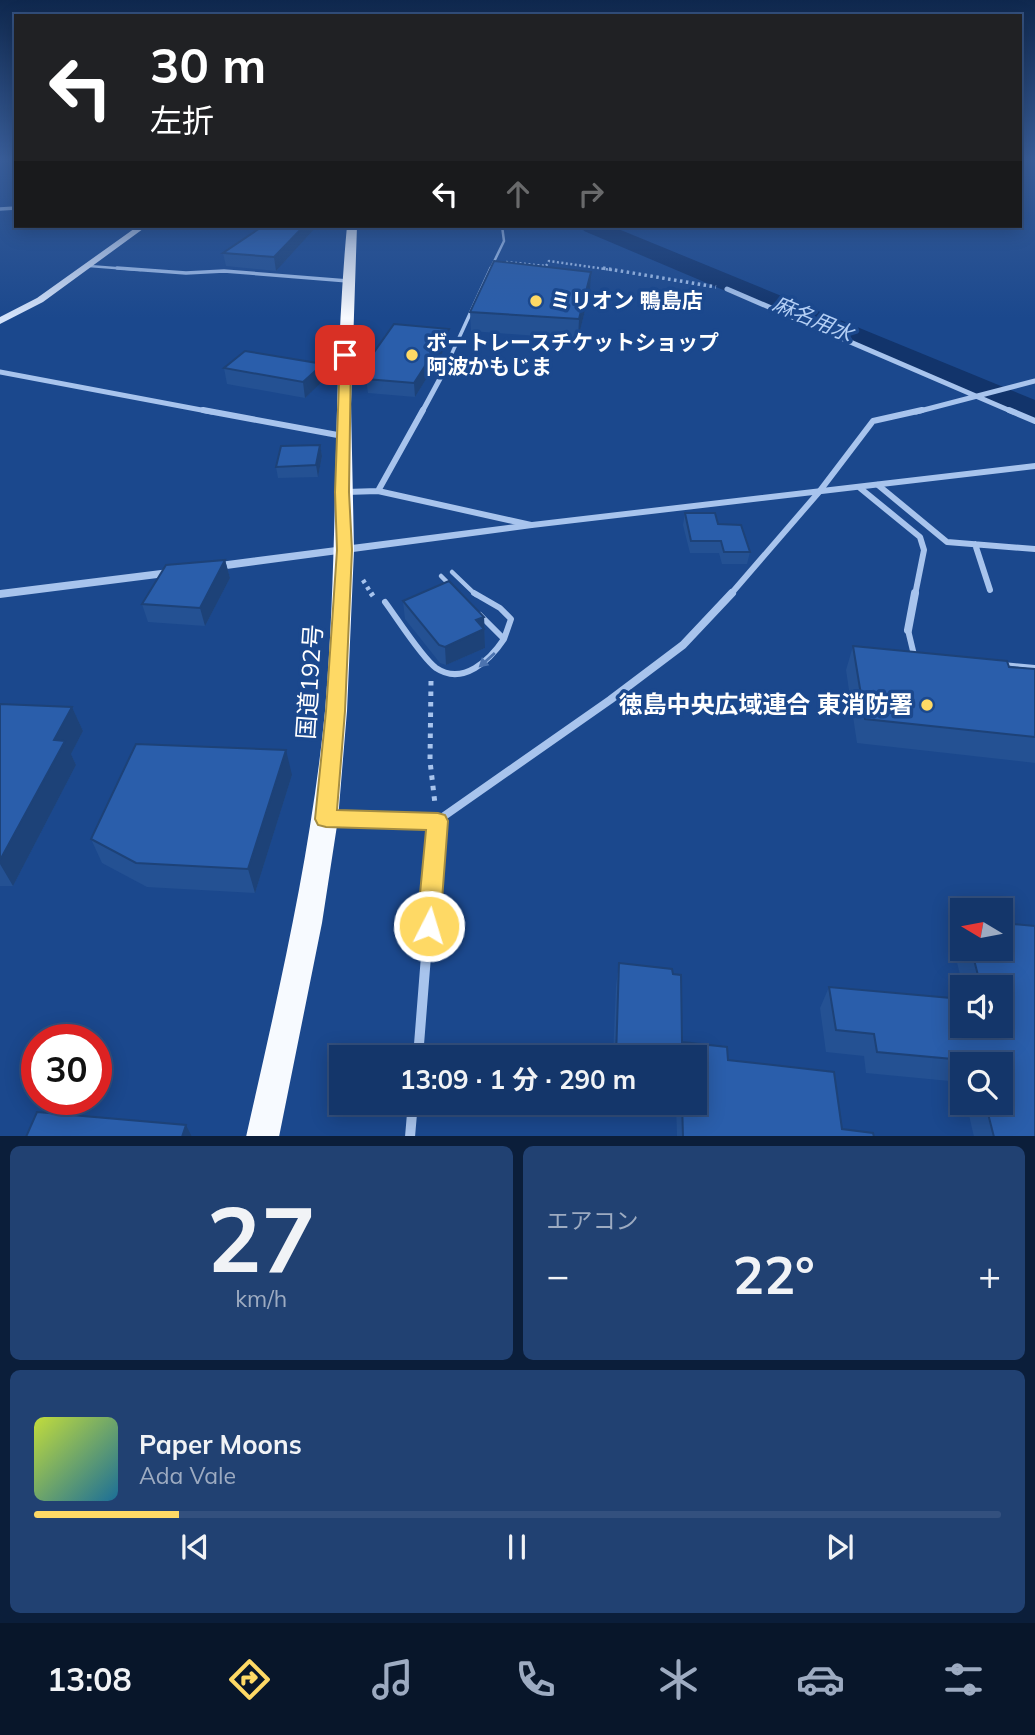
<!DOCTYPE html>
<html lang="ja">
<meta charset="utf-8">
<style>
body{margin:0;font-family:Mulish,"Noto Sans JP",sans-serif;background:#214172;color:#f1f3f6;height:100vh;display:flex;flex-direction:column;font-size:26px;white-space:nowrap}
*{box-sizing:border-box;margin:0}
p{font-size:23px;color:#9dabc1}
.icon{flex:none;width:38px;height:38px;fill:none;stroke:currentColor;stroke-width:2;stroke-linecap:round;stroke-linejoin:round}
.map{position:relative;height:1136px;overflow:hidden}
.drawer{display:flex;flex-direction:column;gap:10px;padding:10px;background:#0b1e3a;flex:1}
.drawer>*{flex:none}
.guide{position:absolute;left:14px;top:14px;width:1008px;height:214px;border-radius:0px;box-shadow:0 4px 18px #0003,0 0 0 2px #33507e;background:#202124;color:#fff;overflow:hidden}
.needle{width:46px;rotate:280deg}
.buttons{position:absolute;left:950px;top:898px;display:grid;gap:14px}
.buttons a{display:grid;place-items:center;width:63px;height:63px;border-radius:0px;background:#14366a;box-shadow:0 4px 18px #0003,0 0 0 2px #33507e;font-size:35px}
.speed{position:absolute;left:21px;top:1024px;display:flex;gap:14px;font-size:35px;font-weight:700;text-align:center}
.speed>*{display:grid;place-content:center;width:91px;height:91px;border-radius:50%;background:#14366a;box-shadow:0 4px 18px #0003,0 0 0 2px #33507e;line-height:1}
.speed .limit{border:10px solid #d22;background:#fff;color:#111}
.pin{position:absolute;display:grid;place-items:center;width:60px;height:60px;color:#fff;margin:-30px;border-radius:14px;box-shadow:0 4px 10px #0006}
.me{position:absolute;width:77px;margin:-38px;rotate:5deg;stroke-linejoin:round;filter:drop-shadow(0 0 5px #0008)}
.turn{display:flex;align-items:center;gap:24px;height:147px;padding:0 21px;font-size:32px}
.turn .icon{width:91px;height:91px;stroke-width:2.5}
.turn b{display:block;font-size:49px;line-height:60px}
.lanes{display:flex;align-items:center;height:66px;padding:0 21px;background:#0003;justify-content:center;gap:35px;direction:ltr}
.lanes .off{opacity:.35}
.big{font-size:52px;font-weight:700;line-height:1.1}
.drawer .widget{flex:1;display:flex;flex-direction:column;justify-content:center;gap:10px;min-width:0;padding:0 24px;border-radius:10px;background:#214172}
.drawer .dial{align-items:center;gap:0}
.dial b{font-size:91px;line-height:1}
.song{display:flex;align-items:center;gap:21px}
.cover{width:84px;height:84px;border-radius:10px;background:linear-gradient(135deg,hsl(70 70% 55%),hsl(200 70% 35%))}
.played{height:7px;border-radius:4px;background:linear-gradient(90deg,#fed965 15%,#33507e 15%)}
.keys{display:flex;justify-content:space-around;direction:ltr}
.heat{display:flex;justify-content:space-between;align-items:center;font-size:38px;direction:ltr}
.drawer .tiles{flex:1;display:grid;gap:10px;grid-template-columns:1fr 1fr}
.widget:last-child{grid-column:span 2}
.trip{position:absolute;left:329px;top:1045px;width:378px;height:70px;border-radius:0px;background:#14366a;box-shadow:0 4px 18px #0003,0 0 0 2px #33507e;font-weight:700;line-height:70px;text-align:center}
.menu{display:flex;height:112px;justify-content:space-around;align-items:center;background:#08162a;color:#9dabc1}
.menu .icon{width:49px;height:49px}
.menu .on{color:#fed965}
.menu b{font-size:32px;color:#f1f3f6}
.map>svg:first-child{display:block}
.lines{fill:none;stroke-linecap:round;stroke-linejoin:round}
.river{fill:#12346b;fill-rule:evenodd}
.path-far3{stroke:#a8c4ed;stroke-width:2.5;stroke-dasharray:2 2.5;stroke-linecap:butt}
.path-far2{stroke:#a8c4ed;stroke-width:3.5;stroke-dasharray:2.5 3.5;stroke-linecap:butt}
.path-far1{stroke:#a8c4ed;stroke-width:4.5;stroke-dasharray:3.5 4.5;stroke-linecap:butt}
.path{stroke:#a8c4ed;stroke-width:5;stroke-dasharray:4.5 6;stroke-linecap:butt}
.service-far3{stroke:#a8c4ed;stroke-width:2.5}
.service-far2{stroke:#a8c4ed;stroke-width:3.5}
.service-far1{stroke:#a8c4ed;stroke-width:4.5}
.service{stroke:#a8c4ed;stroke-width:6}
.minor-far4{stroke:#a8c4ed;stroke-width:3.5}
.minor-far3{stroke:#a8c4ed;stroke-width:5}
.minor-far2{stroke:#a8c4ed;stroke-width:6}
.minor-far1{stroke:#a8c4ed;stroke-width:8}
.minor{stroke:#a8c4ed;stroke-width:10}
.tertiary{fill:#a8c4ed;fill-rule:evenodd}
.secondary{fill:#d5e3fa;fill-rule:evenodd}
.trunk{fill:#f7faff;fill-rule:evenodd}
.wall{fill:#245193}
.shaded-wall{fill:#1d4278}
.building{fill:#2a5eab;stroke:#1d4278;stroke-width:2}
.oneway{fill:#4c73af}
.route{fill:#fed965;stroke:#a58d42;stroke-width:2}
.poi-dot{fill:#fed965;stroke:#1b488d;stroke-width:2.5}
.labels{text-anchor:middle;stroke-width:7;stroke-linejoin:round;paint-order:stroke}
.far-poi-label{font-size:21px;font-weight:bold;fill:#fff;stroke:#1b488d;text-anchor:start}
.far-water-label{font-size:21px;font-style:italic;fill:#b4cff5;stroke:#1b488d}
.street-label{font-size:24px;fill:#fff;stroke:#1b488d}
.poi-label{font-size:24px;font-weight:bold;fill:#fff;stroke:#1b488d;text-anchor:end}
</style>
<div class="map">
<svg width="1035" height="1137" viewBox="0 0 1035 1137">
<rect width="100%" height="100%" fill="#1b488d"/>
<g class="lines">
<path class="river" d="M581,226H611L1035,400V422L584,231Z"/>
<path class="path-far3" d="M506,262L546,266L549,261L612,270"/>
<path class="path-far2" d="M603,268L716,287"/>
<path class="path-far1" d="M363,580L372,595"/>
<path class="path" d="M371,593L373,596
M431,681L430,761L435,804"/>
<path class="service-far3" d="M89,266L141,270
M490,270L504,241L502,226"/>
<path class="service-far2" d="M117,268L186,273L224,271L348,281
M442,375L491,268"/>
<path class="service-far1" d="M452,572L476,595
M441,576L451,586"/>
<path class="service" d="M474,593L500,608L511,619L504,639
M385,602C397,618 422,658 436,668C463,686 490,660 504,639L480,615
M908,630L914,655
M1003,665L1035,668"/>
<path class="minor-far4" d="M0,209L16,208"/>
<path class="minor-far3" d="M727,289L1013,412
M0,372L212,412
M422,412L442,375
M916,412L1035,381"/>
<path class="minor-far2" d="M203,410L343,436
M1009,410L1035,421
M878,485L947,542L1035,549
M860,488L920,537L924,550L915,595
M378,491L531,525
M346,492L378,491L423,410
M975,544L990,590
M730,595L819,492L873,421L922,410"/>
<path class="minor-far1" d="M908,630L915,593
M330,819L437,821L610,700L683,645L732,593
M436,832L437,821"/>
<path class="minor" d="M418,1057L436,830
M410,1137L413,1102"/>
<path class="tertiary" d="M1035,463V469L532,528L212,571L206,567L212,563L532,522Z
M177,568L183,572L181,575L0,598V590Z"/>
<path class="secondary" d="M138,226H147L43,302L0,324V317L37,298Z"/>
<path class="trunk" d="M347,226H357L351,404L354,550L347,711L338,819L322,923L279,1137H246C278,995 311,855 325,711C339,549 332,387 347,226Z"/>
</g>
<path class="wall" d="M317,226L276,271L226,266L223,253L259,229Z
M590,290L578,339L471,331L470,312Z
M449,342L415,397L368,393L366,379Z
M224,368L325,379L305,398L227,384Z
M320,445L322,456L318,477L278,478L276,467Z
M685,513L718,524L750,552L747,564H722L719,553H690L683,525Z
M225,560L230,578L205,626L148,622L142,604Z
M403,601L484,617L485,648L446,665L440,663L405,619Z
M853,646L1035,669V763L857,743L846,670Z
M0,704L72,707L83,731L71,754L76,765L13,886H0Z
M292,775L255,893L147,887L102,863L91,839Z
M962,922V948H1001L1035,1137H974L966,1102H1001V1064H962V1090L960,1082L866,1073L864,1056L826,1052L820,1008L829,987L962,1026L1001,987H963L952,942Z
M619,963L682,1042L728,1060L842,1129L874,1137H677L676,1102H695V1057H613L616,986Z"/>
<path class="shaded-wall" d="M304,226H317L276,271L274,257Z
M591,272L590,290L578,339L579,319Z
M449,329V342L415,397L414,383Z
M323,364L325,379L305,398L303,382Z
M320,445L322,456L318,477L316,465Z
M225,560L230,578L205,626L200,608Z
M484,617L485,648L446,665L445,647L476,620Z
M72,707L83,731L71,754L76,765L13,886L0,864V860L54,740Z
M286,750L292,775L255,893L248,869Z
M186,1125L192,1137H182Z"/>
<path class="building" d="M263,226H304L274,257L223,253Z
M494,261L591,272L579,319L470,312Z
M394,324L449,329L414,383L366,379L370,358Z
M245,351L323,364L303,382L224,368Z
M320,445L316,465L276,467L281,446Z
M685,513H715L718,524L741,525L750,552H724L721,541H691Z
M225,560L200,608L142,604L166,565Z
M449,581L484,617L476,620L484,629L445,647L439,645L403,601Z
M853,646L1007,661L1009,667L1035,669V737L865,719Z
M0,704L72,707L54,740L65,741L0,860Z
M136,744L286,750L248,869L136,863L91,839Z
M1001,923L1035,926V1137H994L985,1102H1001V1064H975L974,1061L877,1052L874,1034L836,1030L829,987L962,999V1026H1001V987H981L971,948H1001Z
M619,963L672,969L673,974L681,975L682,1042L727,1047L728,1060L834,1072L842,1129L873,1133L874,1137H683L682,1102H695V1057H616Z
M37,1112L186,1125L182,1137H26Z"/>
<defs><path id="oneway-solid" d="M-6-.8H1V-3.2L6.5 0L1 3.2V.8H-6Z" transform="scale(1.75)"/></defs>
<use class="oneway" href="#oneway-solid" transform="translate(487 660) rotate(138)"/>
<linearGradient id="sky" x2="0" y2="1"><stop stop-color="#0f284e"/><stop offset="0.5" stop-color="#395e9a"/><stop offset="1" stop-color="#395e9a" stop-opacity="0"/></linearGradient>
<rect width="1035" height="318" fill="url(#sky)"/>
<path class="route" d="M345,352L351,355L349,492L352,550L345,711L337,810L438,813L445,815L448,821L440,926L437,934L429,937L421,934L417,926L426,830L326,827L318,825L315,819L326,711L337,550L335,492L340,355Z"/>
<g class="poi-dot">
<circle cx="536" cy="301" r="7"/>
<circle cx="412" cy="355" r="7"/>
<circle cx="927" cy="705" r="7"/>
</g>
<g class="labels">
<g class="far-poi-label">
<text x="550" y="308">ミリオン 鴨島店</text>
<text x="426" y="350">ボートレースチケットショップ<tspan x="426" dy="24">阿波かもじま</tspan></text>
</g>
<g class="far-water-label">
<text transform="translate(813 319) rotate(23)" y="7">麻名用水</text>
</g>
<g class="street-label">
<text transform="translate(310 682) rotate(-86)" y="8">国道192号</text>
</g>
<g class="poi-label">
<text x="913" y="713">徳島中央広域連合 東消防署</text>
</g>
</g>
</svg>
<div class="buttons">
<a><svg class="needle" viewBox="-14 -14 28 28"><path d="M0-13l5 13h-10z" fill="#e53935"/><path d="M0 13l5-13h-10z" fill="#9dabc1"/></svg></a>
<a><svg class="icon" aria-label="sound" viewBox="0 0 24 24"><path d="M4 9h4l5-4v14l-5-4H4zM17 9q2 3 0 6"/></svg></a>
<a><svg class="icon" aria-label="search" viewBox="0 0 24 24"><circle cx="10" cy="10" r="6"/><path d="M15 15l6 6"/></svg></a>
</div>
<div class="speed"><div class="limit">30</div></div>
<div class="pin" style="left:345px;top:355px;background:#d93025"><svg class="icon" aria-label="arrive" viewBox="0 0 24 24"><path d="M6 21V4h12l-3 4 3 4H6"/></svg></div>
<svg class="me" style="left:429px;top:926px" viewBox="-20 -20 40 40"><circle r="17" fill="#fed965" stroke="#fff" stroke-width="3"/><path d="M0-11L8 9 0 5-8 9z" fill="#fff"/></svg>
<div class="trip">13:09 · 1 分 · 290 m</div>
<div class="guide">
<div class="turn"><svg class="icon" aria-label="left" viewBox="0 0 24 24"><path d="M17 20v-9H6M10 6l-5 5 5 5"/></svg><div><b>30 m</b>左折</div></div>
<div class="lanes"><svg class="icon" aria-label="left" viewBox="0 0 24 24"><path d="M17 20v-9H6M10 6l-5 5 5 5"/></svg><svg class="icon off" aria-label="ahead" viewBox="0 0 24 24"><path d="M12 20V5M6 11l6-6 6 6"/></svg><svg class="icon off" aria-label="right" viewBox="0 0 24 24"><path d="M7 20v-9h11M14 6l5 5-5 5"/></svg></div>
</div>
</div>
<section class="drawer">
<div class="tiles">
<div class="widget dial"><b>27</b><p>km/h</p></div>
<div class="widget"><p>エアコン</p>
<div class="heat"><a>−</a><b class="big">22°</b><a>+</a></div>
</div>
<div class="widget">
<div class="song"><i class="cover"></i><div><b>Paper Moons</b><p>Ada Vale</p></div></div>
<div class="played"></div>
<div class="keys"><svg class="icon" aria-label="previous" viewBox="0 0 24 24"><path d="M18 5L8 12l10 7zM5 5v14"/></svg><svg class="icon" aria-label="pause" viewBox="0 0 24 24"><path d="M8 5v14M16 5v14"/></svg><svg class="icon" aria-label="next" viewBox="0 0 24 24"><path d="M6 5l10 7-10 7zM19 5v14"/></svg></div>
</div>
</div>
</section>
<nav class="menu">
<b>13:08</b>
<svg class="icon on" aria-label="directions" viewBox="0 0 24 24"><path d="M12 3l9 9-9 9-9-9zM9 14v-3h6M13 9l2 2-2 2"/></svg>
<svg class="icon" aria-label="music" viewBox="0 0 24 24"><path d="M9 18V5l10-2v13"/><circle cx="6" cy="18" r="3"/><circle cx="16" cy="16" r="3"/></svg>
<svg class="icon" aria-label="phone" viewBox="0 0 24 24"><path d="M5 4h4l2 5-3 2q2 4 5 5l2-3 5 2v4C11 20 4 13 5 4z"/></svg>
<svg class="icon" aria-label="climate" viewBox="0 0 24 24"><path d="M12 3v18M4 7l16 10M4 17L20 7"/></svg>
<svg class="icon" aria-label="car" viewBox="0 0 24 24"><path d="M5 17H2v-5l4-1 3-4h7l3 4 3 1v5h-3M9 17h6M6 11h13"/><circle cx="7" cy="17" r="2"/><circle cx="17" cy="17" r="2"/></svg>
<svg class="icon" aria-label="filters" viewBox="0 0 24 24"><path d="M4 7h16M4 17h16"/><circle cx="9" cy="7" r="2"/><circle cx="15" cy="17" r="2"/></svg>
</nav>
